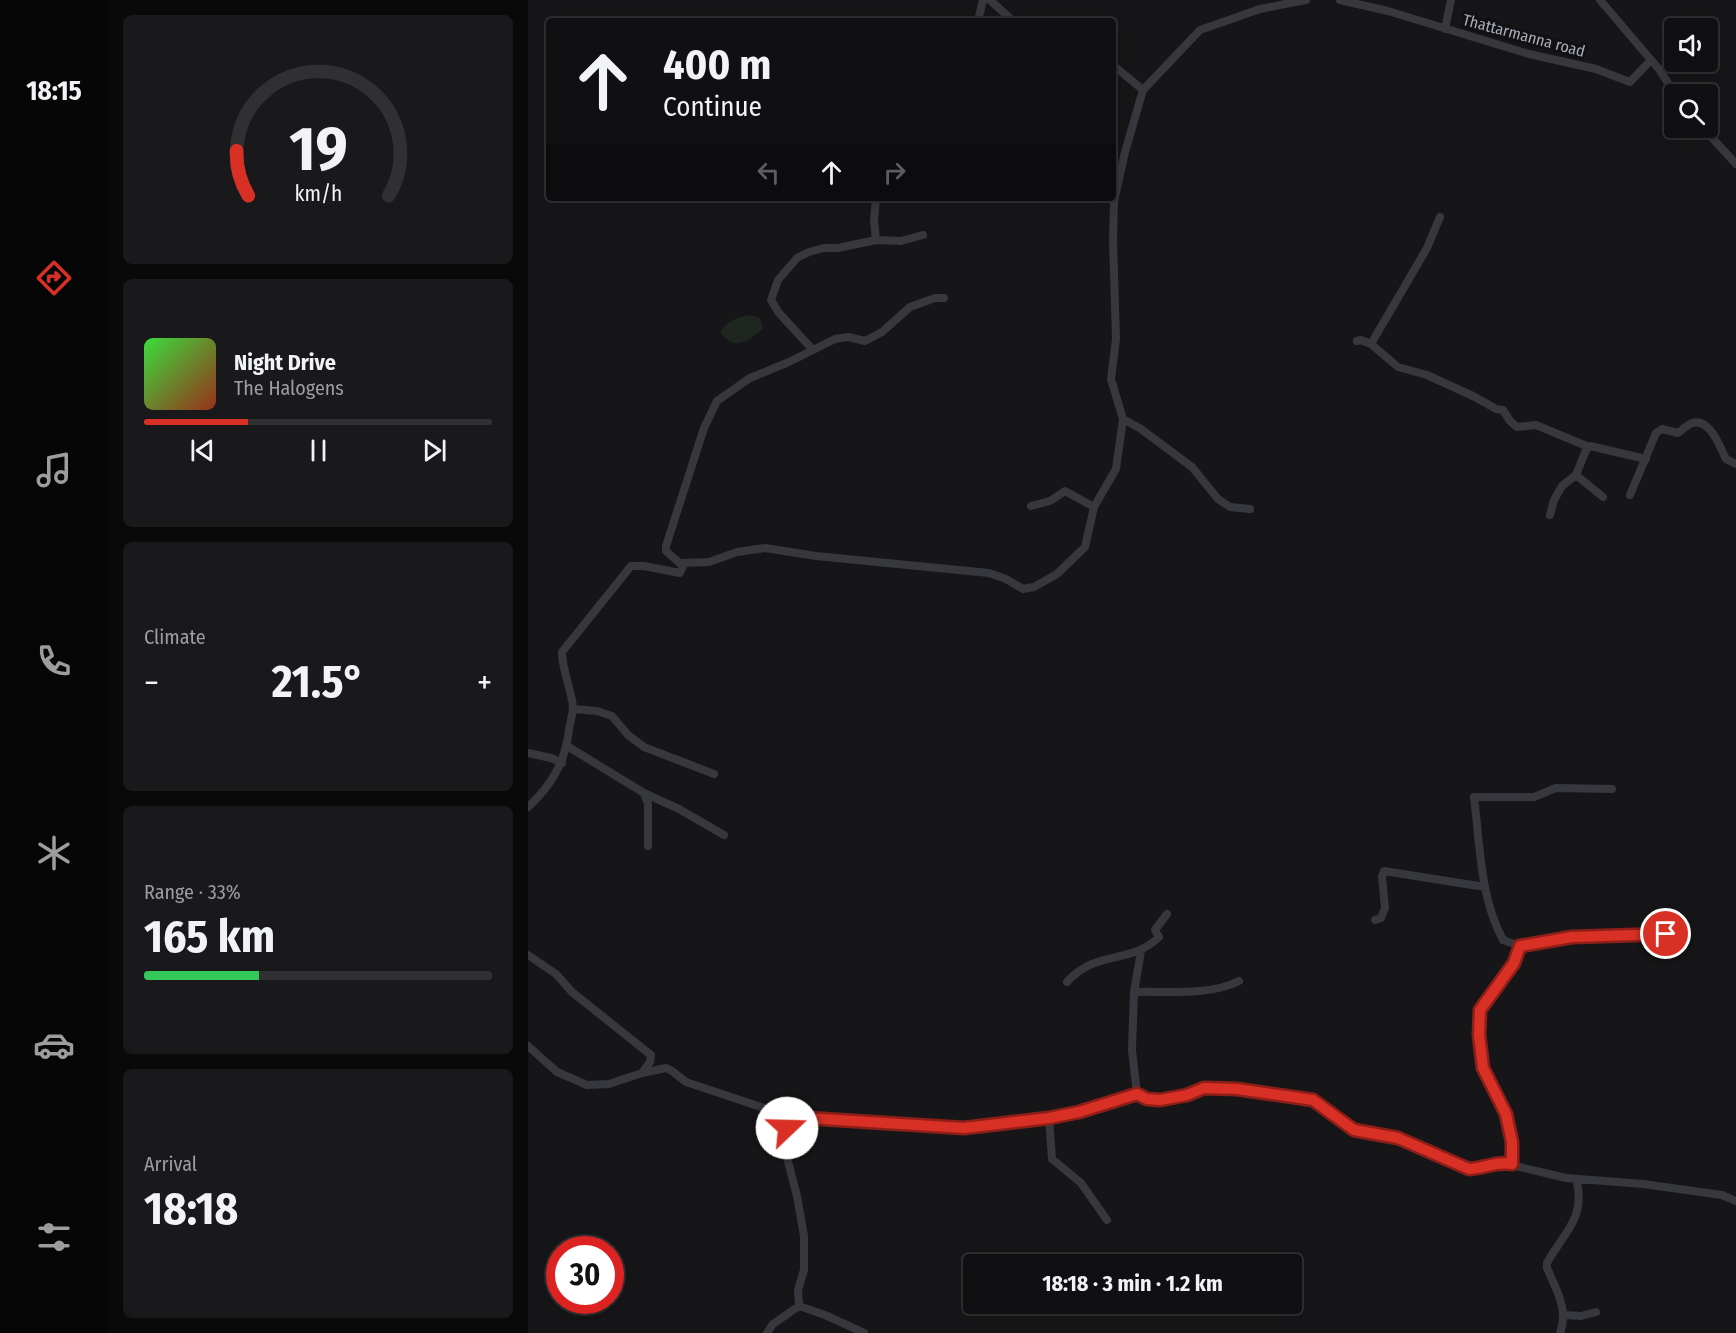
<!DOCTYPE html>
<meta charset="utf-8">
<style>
body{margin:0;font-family:"Fira Sans Condensed",sans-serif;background:#19191b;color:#f1f3f6;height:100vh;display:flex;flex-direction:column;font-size:22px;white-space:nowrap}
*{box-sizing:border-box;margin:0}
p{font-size:20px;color:#9c9d9f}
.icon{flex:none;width:33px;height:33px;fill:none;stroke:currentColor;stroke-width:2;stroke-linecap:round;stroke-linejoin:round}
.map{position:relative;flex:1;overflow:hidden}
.panel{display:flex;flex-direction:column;gap:15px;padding:15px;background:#09090a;width:420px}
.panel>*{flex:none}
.top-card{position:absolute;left:18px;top:18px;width:570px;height:183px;border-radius:6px;box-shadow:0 3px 15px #0003,0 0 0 2px #303032;background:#101012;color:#f1f3f6;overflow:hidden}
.fabs{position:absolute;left:1136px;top:18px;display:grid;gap:12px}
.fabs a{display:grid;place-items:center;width:54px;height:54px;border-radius:6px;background:#101012;box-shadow:0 3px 15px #0003,0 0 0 2px #303032;font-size:30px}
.speed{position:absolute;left:18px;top:1236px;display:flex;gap:12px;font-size:30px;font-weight:700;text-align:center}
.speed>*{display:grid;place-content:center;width:78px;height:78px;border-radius:50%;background:#101012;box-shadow:0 3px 15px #0003,0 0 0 2px #303032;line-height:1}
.speed .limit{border:9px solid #d22;background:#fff;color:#111}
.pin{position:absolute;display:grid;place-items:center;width:51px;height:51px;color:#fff;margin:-26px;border:3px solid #fff;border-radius:50%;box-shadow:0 2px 6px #0007}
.me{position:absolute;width:66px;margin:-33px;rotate:69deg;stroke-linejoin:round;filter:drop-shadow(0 0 4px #0008)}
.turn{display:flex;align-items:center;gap:21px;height:126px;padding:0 18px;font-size:27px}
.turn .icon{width:78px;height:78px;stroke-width:2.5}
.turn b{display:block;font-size:42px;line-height:51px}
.lanes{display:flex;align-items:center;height:57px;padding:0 18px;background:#0003;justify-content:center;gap:30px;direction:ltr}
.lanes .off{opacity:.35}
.big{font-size:45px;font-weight:700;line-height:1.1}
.panel .widget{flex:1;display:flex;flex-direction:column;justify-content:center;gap:9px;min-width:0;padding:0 21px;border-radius:9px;background:#19191b}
.panel .dial{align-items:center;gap:0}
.dial svg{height:156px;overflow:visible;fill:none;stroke:#303032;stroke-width:7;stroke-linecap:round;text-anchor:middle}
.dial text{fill:#f1f3f6;stroke:none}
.song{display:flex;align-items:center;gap:18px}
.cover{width:72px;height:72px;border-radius:9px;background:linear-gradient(135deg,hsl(120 70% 55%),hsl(10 70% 35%))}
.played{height:6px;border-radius:3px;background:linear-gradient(90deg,#d93025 30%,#303032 30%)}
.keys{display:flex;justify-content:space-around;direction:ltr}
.heat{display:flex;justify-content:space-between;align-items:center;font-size:33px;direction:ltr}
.charge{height:9px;border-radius:4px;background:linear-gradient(90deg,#34c759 33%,#303032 0)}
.trip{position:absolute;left:435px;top:1254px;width:339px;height:60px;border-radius:6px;background:#101012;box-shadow:0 3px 15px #0003,0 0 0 2px #303032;font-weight:700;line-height:60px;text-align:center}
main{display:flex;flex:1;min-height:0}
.menu{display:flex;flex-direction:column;width:108px;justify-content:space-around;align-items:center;background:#060607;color:#9c9d9f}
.menu .icon{width:42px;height:42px}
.menu .current{color:#d93025}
.menu b{font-size:27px;color:#f1f3f6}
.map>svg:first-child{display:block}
.green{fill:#1e261f}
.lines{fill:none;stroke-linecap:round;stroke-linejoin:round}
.minor{stroke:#37383d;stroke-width:8}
.route-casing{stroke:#8d1f18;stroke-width:15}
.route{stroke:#d93025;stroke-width:10}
.labels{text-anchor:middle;stroke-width:6;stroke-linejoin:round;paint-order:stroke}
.street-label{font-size:16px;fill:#a8adb8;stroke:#111113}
</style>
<main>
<nav class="menu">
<b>18:15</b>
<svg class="icon current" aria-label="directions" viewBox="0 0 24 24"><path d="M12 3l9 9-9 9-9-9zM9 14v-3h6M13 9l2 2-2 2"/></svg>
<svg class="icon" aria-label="music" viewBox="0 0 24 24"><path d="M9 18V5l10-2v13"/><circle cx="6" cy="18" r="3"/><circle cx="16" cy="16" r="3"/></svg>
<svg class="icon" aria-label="phone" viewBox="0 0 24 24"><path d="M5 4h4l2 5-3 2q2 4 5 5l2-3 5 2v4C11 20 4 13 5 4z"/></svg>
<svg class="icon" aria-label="climate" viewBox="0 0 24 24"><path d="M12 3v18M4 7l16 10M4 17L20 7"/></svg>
<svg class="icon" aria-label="car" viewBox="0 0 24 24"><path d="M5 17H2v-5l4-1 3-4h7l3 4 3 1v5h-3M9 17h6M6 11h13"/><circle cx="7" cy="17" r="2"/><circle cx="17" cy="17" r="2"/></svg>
<svg class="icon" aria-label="filters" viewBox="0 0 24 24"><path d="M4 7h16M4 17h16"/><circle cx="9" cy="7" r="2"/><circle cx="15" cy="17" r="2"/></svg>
</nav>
<section class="panel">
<div class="widget dial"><svg viewBox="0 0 100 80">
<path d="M14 69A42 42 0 1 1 86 69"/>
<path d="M14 69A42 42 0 0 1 8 46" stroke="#d93025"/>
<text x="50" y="56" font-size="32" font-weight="700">19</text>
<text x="50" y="72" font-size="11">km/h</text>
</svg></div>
<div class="widget">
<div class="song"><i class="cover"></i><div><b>Night Drive</b><p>The Halogens</p></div></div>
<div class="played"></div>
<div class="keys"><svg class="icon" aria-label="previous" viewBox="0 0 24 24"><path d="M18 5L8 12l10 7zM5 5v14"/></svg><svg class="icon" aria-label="pause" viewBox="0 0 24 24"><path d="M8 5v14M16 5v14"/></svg><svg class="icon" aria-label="next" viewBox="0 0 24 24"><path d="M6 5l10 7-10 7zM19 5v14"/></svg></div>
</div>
<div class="widget"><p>Climate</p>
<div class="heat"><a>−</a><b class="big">21.5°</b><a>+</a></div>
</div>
<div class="widget"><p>Range · 33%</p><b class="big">165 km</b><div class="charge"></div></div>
<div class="widget"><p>Arrival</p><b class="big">18:18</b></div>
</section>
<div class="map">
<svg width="1208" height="1333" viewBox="0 0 1208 1333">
<rect width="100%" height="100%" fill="#161618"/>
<path class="green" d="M222,315L232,318L235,329C220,341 207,352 192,332C200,320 208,318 222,315Z"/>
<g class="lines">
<path class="minor" d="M462,0L485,21
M812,0L860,11L1001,54L1068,69L1102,82L1123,60L1131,69L1147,94
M1072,0L1123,60
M450,21L455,0
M917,29L923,0
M615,90L672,30L732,9L778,0
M1175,128L1208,164
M348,198L346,221L348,240
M829,341L833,340L843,344L870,367L899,375L947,397L968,409L975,410L982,421L989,427L1008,425L1061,447
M843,344L899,248L912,217
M285,350L251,313L243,300L250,280L269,258L281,252L296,248H310L348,240L373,241L395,235
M595,419L613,429L664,467L690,499L702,507L722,509
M1048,475L1075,497
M1102,495L1128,433L1134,429L1150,433C1154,430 1158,426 1162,424C1181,415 1192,447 1198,459L1208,464
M503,506L522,501L537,491L566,507
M1022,515L1026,500L1034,486L1048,475L1058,450L1062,446L1118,459
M152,563L181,562L209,552L237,548L288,556L461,573L478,579L495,589L506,587L529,574L557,547L566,507L588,469L595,419L583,379L588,339L585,240L586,201L597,152L615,90L585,65
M45,709L69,711L84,716L100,735L116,747L186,774
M39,746L116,793L120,804V846
M0,753L23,758L34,763
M1084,789L1028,788L1006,797H946C952,844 952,898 975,940L992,946L1044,937L1157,934
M116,793L151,809L196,835
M0,807C24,785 37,762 41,730C42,723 45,714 45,707C43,688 34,670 34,652L103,566H116L152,573L155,566L138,551V546L176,428L189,401L222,378L261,362L307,339L320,337L337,341L354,332L382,307L407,298H416
M847,920L853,918L857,908L854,876L856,871L957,887
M0,955L28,974L44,992L123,1055L122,1062L114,1073
M539,982C568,949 603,965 631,937L627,930L639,914
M606,992C638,991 682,996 711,981
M0,1046L29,1072L59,1085L81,1084L114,1073L138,1068L144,1071L158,1082L263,1117L275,1119L436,1128L521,1118L551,1112L609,1094L619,1099L632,1100L659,1095L676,1088L709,1089L785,1100L826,1130L870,1138L941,1169H952L975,1163L1038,1178L1115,1184L1194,1195L1208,1201
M609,1094L604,1050L606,992L613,951
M263,1117L256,1146L269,1196L276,1236V1270L270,1290L271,1306L297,1315L336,1333
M521,1118L524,1159L553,1183L579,1220
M984,1164V1142L978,1114L955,1068L951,1035L952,1010L986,962L992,946
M1036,1315L1053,1316L1068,1312
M239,1333L245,1324L271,1306
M1032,1333C1041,1310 1028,1289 1019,1268V1263C1036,1232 1059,1217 1048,1179"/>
</g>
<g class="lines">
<defs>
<path id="route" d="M259,1128L263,1117L436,1128L521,1118L551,1112L609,1094L619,1099L632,1100L659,1095L676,1088L709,1089L785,1100L826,1130L870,1138L941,1169C957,1168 969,1161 984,1164V1142L978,1114L955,1068L951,1035L952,1010L986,963L992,946L1044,937L1138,934"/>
</defs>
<use href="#route" class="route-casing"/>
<use href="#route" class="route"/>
</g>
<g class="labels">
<g class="street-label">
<text transform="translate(996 35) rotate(15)" y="6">Thattarmanna road</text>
</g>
</g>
</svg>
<div class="fabs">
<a><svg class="icon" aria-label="sound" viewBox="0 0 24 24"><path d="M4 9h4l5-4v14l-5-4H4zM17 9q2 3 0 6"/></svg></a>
<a><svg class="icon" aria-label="search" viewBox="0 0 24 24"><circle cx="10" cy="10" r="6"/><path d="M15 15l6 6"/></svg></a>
</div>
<div class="speed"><div class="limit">30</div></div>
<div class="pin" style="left:1138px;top:934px;background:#d93025"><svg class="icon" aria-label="arrive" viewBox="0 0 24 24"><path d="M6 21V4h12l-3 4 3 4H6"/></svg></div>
<svg class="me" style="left:259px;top:1128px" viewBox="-20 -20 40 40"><circle r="19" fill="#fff"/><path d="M0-13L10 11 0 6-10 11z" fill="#d93025"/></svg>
<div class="trip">18:18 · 3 min · 1.2 km</div>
<div class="top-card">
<div class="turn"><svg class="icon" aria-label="ahead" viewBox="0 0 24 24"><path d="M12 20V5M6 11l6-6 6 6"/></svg><div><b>400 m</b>Continue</div></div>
<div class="lanes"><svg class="icon off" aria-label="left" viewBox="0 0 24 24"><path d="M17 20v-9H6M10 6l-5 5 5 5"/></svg><svg class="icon" aria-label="ahead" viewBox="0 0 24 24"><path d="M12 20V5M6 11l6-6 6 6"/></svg><svg class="icon off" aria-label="right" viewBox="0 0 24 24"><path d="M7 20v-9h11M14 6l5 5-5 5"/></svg></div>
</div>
</div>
</main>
